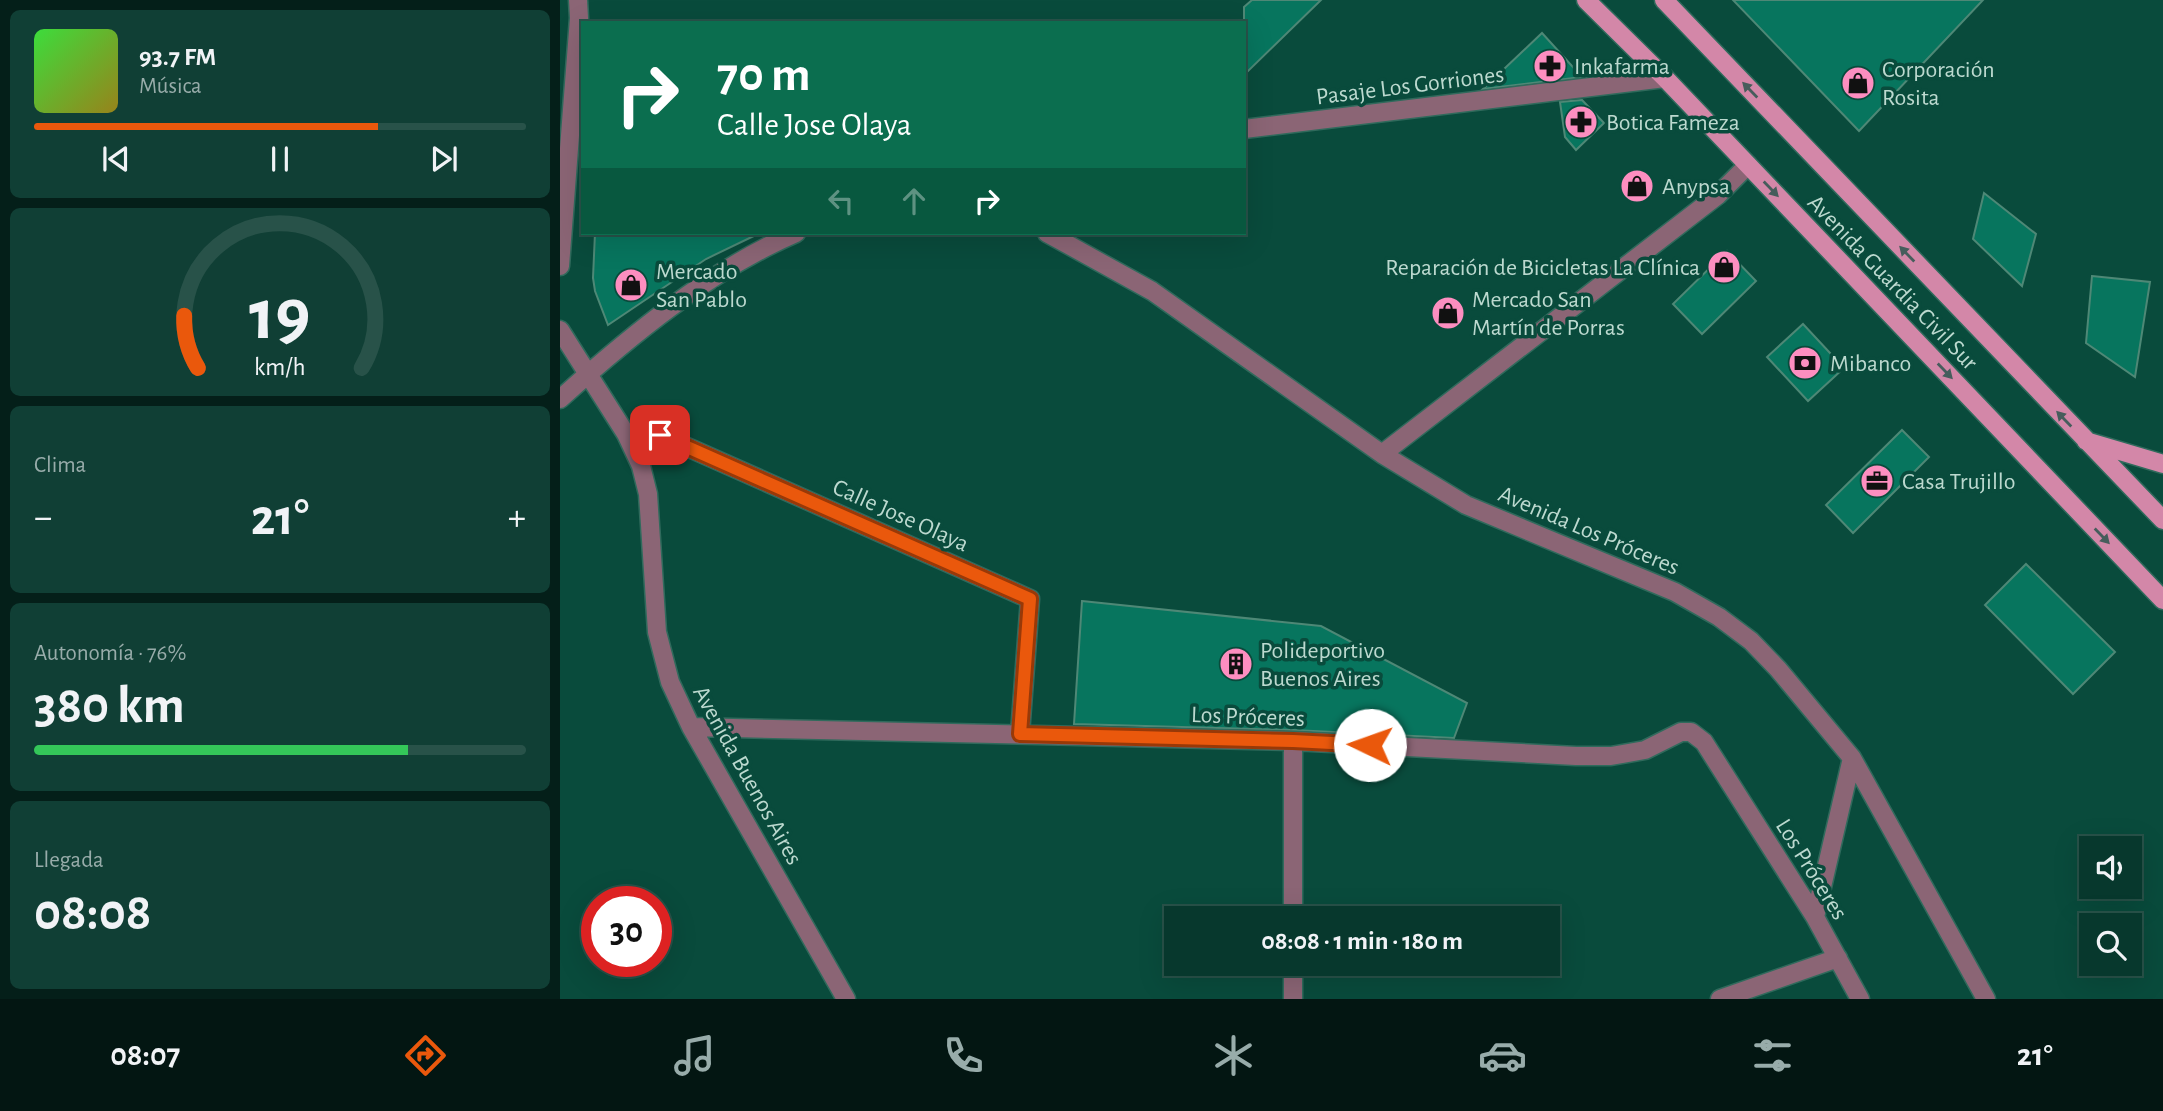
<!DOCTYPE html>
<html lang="es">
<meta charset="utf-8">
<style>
body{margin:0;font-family:"Alegreya Sans",sans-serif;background:#103f35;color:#f1f3f6;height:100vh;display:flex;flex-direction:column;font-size:26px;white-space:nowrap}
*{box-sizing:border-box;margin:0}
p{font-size:23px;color:#98acaa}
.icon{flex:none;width:38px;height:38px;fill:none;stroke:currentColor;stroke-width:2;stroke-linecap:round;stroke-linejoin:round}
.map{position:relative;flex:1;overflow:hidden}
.details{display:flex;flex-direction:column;gap:10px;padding:10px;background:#041f19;width:560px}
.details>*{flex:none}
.top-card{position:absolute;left:21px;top:21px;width:665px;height:214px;border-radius:0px;box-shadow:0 7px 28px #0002,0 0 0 2px #285249;background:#0b6e4f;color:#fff;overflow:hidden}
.buttons{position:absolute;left:1519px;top:836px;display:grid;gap:14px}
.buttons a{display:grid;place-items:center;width:63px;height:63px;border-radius:0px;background:#07382d;box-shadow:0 7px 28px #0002,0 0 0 2px #285249;font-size:35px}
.speed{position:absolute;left:21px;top:886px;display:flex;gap:14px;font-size:35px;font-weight:700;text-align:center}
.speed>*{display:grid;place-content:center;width:91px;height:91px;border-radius:50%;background:#07382d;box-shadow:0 7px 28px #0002,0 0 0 2px #285249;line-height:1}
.speed .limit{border:10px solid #d22;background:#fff;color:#111}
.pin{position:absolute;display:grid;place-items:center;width:60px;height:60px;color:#fff;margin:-30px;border-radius:14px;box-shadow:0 4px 10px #0006}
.me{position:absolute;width:77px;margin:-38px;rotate:273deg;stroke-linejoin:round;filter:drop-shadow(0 0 5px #0008)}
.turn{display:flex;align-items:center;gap:24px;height:147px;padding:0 21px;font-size:32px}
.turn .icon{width:91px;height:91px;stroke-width:2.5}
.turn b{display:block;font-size:49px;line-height:60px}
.lanes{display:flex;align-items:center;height:66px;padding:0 21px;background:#0003;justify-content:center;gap:35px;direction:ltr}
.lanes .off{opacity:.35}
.big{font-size:52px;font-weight:600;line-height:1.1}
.details .tile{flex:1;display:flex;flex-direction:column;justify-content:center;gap:10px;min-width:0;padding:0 24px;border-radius:10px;background:#103f35}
.details .dial{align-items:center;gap:0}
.dial svg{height:182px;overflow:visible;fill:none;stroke:#285249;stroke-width:7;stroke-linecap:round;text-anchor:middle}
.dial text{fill:#f1f3f6;stroke:none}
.song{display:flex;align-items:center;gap:21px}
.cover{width:84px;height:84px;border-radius:10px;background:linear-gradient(135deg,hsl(120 70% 55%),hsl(50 70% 35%))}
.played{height:7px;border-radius:4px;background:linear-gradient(90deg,#ea580c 70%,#285249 70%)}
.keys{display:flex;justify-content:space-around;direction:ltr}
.heat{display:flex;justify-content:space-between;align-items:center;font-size:38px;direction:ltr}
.charge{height:10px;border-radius:5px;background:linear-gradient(90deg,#34c759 76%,#285249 0)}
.trip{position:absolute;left:604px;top:906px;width:396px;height:70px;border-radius:0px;background:#07382d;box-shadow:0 7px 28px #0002,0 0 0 2px #285249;font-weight:600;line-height:70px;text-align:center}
.dock{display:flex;height:112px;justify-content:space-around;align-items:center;background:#031612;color:#98acaa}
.dock .icon{width:49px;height:49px}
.dock .current{color:#ea580c}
.dock b{font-size:32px;color:#f1f3f6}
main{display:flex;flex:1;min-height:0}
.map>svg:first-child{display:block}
.building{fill:#07755e;stroke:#4e8876;stroke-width:2}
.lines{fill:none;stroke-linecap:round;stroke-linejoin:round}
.minor-casing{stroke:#306a5c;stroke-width:21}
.major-casing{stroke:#306a5c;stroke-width:21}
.minor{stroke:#8b6575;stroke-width:18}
.major{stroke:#d387a8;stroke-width:18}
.oneway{fill:#465d5c}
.route-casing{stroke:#983908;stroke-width:18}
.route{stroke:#ea580c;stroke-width:12}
.labels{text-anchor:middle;stroke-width:7;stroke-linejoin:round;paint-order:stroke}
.poi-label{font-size:24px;fill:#bcd9cf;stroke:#094b3c;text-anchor:start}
.street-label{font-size:24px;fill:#bcd9cf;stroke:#094b3c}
</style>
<main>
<section class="details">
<div class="tile">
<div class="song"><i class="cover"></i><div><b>93.7 FM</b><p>Música</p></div></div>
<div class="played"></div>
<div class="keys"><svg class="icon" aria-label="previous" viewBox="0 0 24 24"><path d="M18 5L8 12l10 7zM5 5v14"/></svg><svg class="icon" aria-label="pause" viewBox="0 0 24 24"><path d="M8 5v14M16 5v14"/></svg><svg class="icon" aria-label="next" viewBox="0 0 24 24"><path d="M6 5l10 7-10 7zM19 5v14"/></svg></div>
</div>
<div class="tile dial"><svg viewBox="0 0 100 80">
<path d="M14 69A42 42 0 1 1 86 69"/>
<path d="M14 69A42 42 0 0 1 8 46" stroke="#ea580c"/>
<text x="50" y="56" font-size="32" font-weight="700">19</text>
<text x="50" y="72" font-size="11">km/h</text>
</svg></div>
<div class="tile"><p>Clima</p>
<div class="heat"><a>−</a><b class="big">21°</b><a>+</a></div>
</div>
<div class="tile"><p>Autonomía · 76%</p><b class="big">380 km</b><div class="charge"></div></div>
<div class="tile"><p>Llegada</p><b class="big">08:08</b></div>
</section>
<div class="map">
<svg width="1603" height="999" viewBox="0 0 1603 999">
<rect width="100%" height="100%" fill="#094b3c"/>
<path class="building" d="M692,0H761L684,75V7Z
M1173,0H1423L1299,131Z
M982,33L1022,77L923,89Z
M1022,100L1044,123L1016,150L1005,137L1000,102Z
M1424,193L1476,234L1462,286L1413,239Z
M35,233H200L146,259L48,325L35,291L33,278Z
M1167,251L1196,281L1142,334L1113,304Z
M1532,276L1590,282L1575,377L1526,343Z
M1243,324L1284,368L1248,401L1207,357Z
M1342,430L1369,457L1293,533L1266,505Z
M1466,564L1555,652L1513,694L1425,605Z
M522,601L761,626L907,703L894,738L733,730L514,724Z"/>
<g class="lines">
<defs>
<path id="minor" d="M684,129L1105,78
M487,233L592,291L822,454L906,505L1115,592L1159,617L1191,641L1218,669L1292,758L1426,999
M0,266L19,18L18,0
M0,330L66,434L81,466L88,494L97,632L110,682L131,727L286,999
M0,399C70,336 150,270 236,233
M66,434L83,432L100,435L470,599L460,734
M822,454L1158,195L1188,165
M131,727L733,741L1016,756H1051L1085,750L1121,732H1131L1144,742L1255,917L1300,999
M733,741V919
M1255,917L1292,758
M733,964V999
M1160,999L1278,958"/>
<path id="major" d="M1026,0L1105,78L1603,600
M1104,0L1603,520
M1526,441L1603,464"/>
</defs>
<use href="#minor" class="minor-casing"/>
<use href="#major" class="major-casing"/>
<use href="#minor" class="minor"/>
<use href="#major" class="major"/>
</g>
<defs><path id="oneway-solid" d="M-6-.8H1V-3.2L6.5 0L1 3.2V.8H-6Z" transform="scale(1.75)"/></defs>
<g class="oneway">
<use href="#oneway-solid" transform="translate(1190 90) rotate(-134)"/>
<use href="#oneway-solid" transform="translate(1211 189) rotate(46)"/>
<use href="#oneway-solid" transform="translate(1347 254) rotate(-134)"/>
<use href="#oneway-solid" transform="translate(1385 371) rotate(46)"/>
<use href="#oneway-solid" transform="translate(1504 419) rotate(-134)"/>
<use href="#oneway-solid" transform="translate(1542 536) rotate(46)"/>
</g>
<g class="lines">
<defs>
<path id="route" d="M100,435L470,599L460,734L733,741L810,745"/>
</defs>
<use href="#route" class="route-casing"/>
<use href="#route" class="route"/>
</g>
<defs>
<symbol id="pharmacy-disc" viewBox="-11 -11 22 22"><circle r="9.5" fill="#fd8ec0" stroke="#094b3c"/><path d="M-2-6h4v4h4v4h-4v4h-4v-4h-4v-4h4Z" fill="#111"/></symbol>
<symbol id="shop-disc" viewBox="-11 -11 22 22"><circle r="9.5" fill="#fd8ec0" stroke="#094b3c"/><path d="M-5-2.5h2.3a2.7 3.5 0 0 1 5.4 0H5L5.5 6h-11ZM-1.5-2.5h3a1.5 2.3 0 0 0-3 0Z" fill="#111"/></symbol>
<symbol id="bank-disc" viewBox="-11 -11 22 22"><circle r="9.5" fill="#fd8ec0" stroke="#094b3c"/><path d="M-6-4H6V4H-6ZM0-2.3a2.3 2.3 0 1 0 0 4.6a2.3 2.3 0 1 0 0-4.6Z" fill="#111"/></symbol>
<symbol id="office-disc" viewBox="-11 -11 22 22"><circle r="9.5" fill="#fd8ec0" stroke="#094b3c"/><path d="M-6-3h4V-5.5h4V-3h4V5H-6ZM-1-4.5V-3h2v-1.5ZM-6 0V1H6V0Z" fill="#111"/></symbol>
<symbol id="building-disc" viewBox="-11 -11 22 22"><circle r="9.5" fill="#fd8ec0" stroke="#094b3c"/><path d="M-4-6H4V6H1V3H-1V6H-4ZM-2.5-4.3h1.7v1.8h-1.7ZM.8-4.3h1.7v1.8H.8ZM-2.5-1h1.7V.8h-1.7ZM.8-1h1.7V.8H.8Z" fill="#111"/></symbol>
</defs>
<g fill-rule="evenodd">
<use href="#pharmacy-disc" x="971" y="47" width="38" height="38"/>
<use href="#shop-disc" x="1279" y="64" width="38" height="38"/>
<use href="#pharmacy-disc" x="1002" y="103" width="38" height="38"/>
<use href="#shop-disc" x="1058" y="167" width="38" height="38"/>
<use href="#shop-disc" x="1145" y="248" width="38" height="38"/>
<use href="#shop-disc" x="52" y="266" width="38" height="38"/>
<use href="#shop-disc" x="869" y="294" width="38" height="38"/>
<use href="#bank-disc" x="1226" y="344" width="38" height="38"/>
<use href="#office-disc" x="1298" y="462" width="38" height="38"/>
<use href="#building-disc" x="657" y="645" width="38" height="38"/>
</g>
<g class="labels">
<g class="poi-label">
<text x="1014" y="74">Inkafarma</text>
<text x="1322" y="77">Corporación<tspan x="1322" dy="28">Rosita</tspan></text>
<text x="1046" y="130">Botica Fameza</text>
<text x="1102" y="194">Anypsa</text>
<text x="1140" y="275" text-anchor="end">Reparación de Bicicletas La Clínica</text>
<text x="96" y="279">Mercado<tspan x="96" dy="28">San Pablo</tspan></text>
<text x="912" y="307">Mercado San<tspan x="912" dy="28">Martín de Porras</tspan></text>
<text x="1270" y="371">Mibanco</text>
<text x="1342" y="489">Casa Trujillo</text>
<text x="700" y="658">Polideportivo<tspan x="700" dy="28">Buenos Aires</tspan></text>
</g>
<g class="street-label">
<text transform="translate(850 85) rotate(-7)" y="8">Pasaje Los Gorriones</text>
<text transform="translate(1333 282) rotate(46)" y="8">Avenida Guardia Civil Sur</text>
<text transform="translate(341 515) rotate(24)" y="8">Calle Jose Olaya</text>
<text transform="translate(1029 530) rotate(23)" y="8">Avenida Los Próceres</text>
<text transform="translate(688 716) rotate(2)" y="8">Los Próceres</text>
<text transform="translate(188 775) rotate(61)" y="8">Avenida Buenos Aires</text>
<text transform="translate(1252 869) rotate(58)" y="8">Los Próceres</text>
</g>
</g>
</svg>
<div class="buttons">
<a><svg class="icon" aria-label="sound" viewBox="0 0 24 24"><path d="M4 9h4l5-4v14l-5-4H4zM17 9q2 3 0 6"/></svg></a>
<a><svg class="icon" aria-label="search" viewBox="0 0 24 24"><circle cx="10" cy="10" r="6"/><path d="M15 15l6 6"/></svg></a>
</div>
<div class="speed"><div class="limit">30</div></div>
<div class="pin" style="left:100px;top:435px;background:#d93025"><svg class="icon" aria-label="arrive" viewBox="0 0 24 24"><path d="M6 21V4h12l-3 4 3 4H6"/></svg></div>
<svg class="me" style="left:810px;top:745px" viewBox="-20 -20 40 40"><circle r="19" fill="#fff"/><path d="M0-13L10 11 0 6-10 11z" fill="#ea580c"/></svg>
<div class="trip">08:08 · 1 min · 180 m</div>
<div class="top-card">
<div class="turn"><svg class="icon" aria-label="right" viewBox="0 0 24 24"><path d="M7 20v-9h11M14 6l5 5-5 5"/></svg><div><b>70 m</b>Calle Jose Olaya</div></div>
<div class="lanes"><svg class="icon off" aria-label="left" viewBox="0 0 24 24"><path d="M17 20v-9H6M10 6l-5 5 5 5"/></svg><svg class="icon off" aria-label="ahead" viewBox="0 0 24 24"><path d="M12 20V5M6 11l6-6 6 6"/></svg><svg class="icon" aria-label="right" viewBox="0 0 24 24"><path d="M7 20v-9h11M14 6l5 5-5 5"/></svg></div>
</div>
</div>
</main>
<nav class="dock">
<b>08:07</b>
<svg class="icon current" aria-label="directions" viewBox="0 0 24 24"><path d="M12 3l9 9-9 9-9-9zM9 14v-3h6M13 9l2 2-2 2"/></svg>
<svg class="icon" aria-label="music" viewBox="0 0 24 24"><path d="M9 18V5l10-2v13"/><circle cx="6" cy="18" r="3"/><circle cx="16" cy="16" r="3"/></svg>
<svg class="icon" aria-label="phone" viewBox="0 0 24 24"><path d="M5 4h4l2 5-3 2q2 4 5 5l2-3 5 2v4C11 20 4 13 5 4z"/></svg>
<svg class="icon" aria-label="climate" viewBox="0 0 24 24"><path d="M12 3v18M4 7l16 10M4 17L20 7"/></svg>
<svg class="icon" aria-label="car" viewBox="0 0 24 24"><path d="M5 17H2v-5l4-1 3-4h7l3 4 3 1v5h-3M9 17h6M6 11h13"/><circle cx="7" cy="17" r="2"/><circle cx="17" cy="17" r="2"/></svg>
<svg class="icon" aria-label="filters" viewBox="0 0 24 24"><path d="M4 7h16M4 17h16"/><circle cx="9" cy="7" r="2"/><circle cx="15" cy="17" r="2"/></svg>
<b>21°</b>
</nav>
